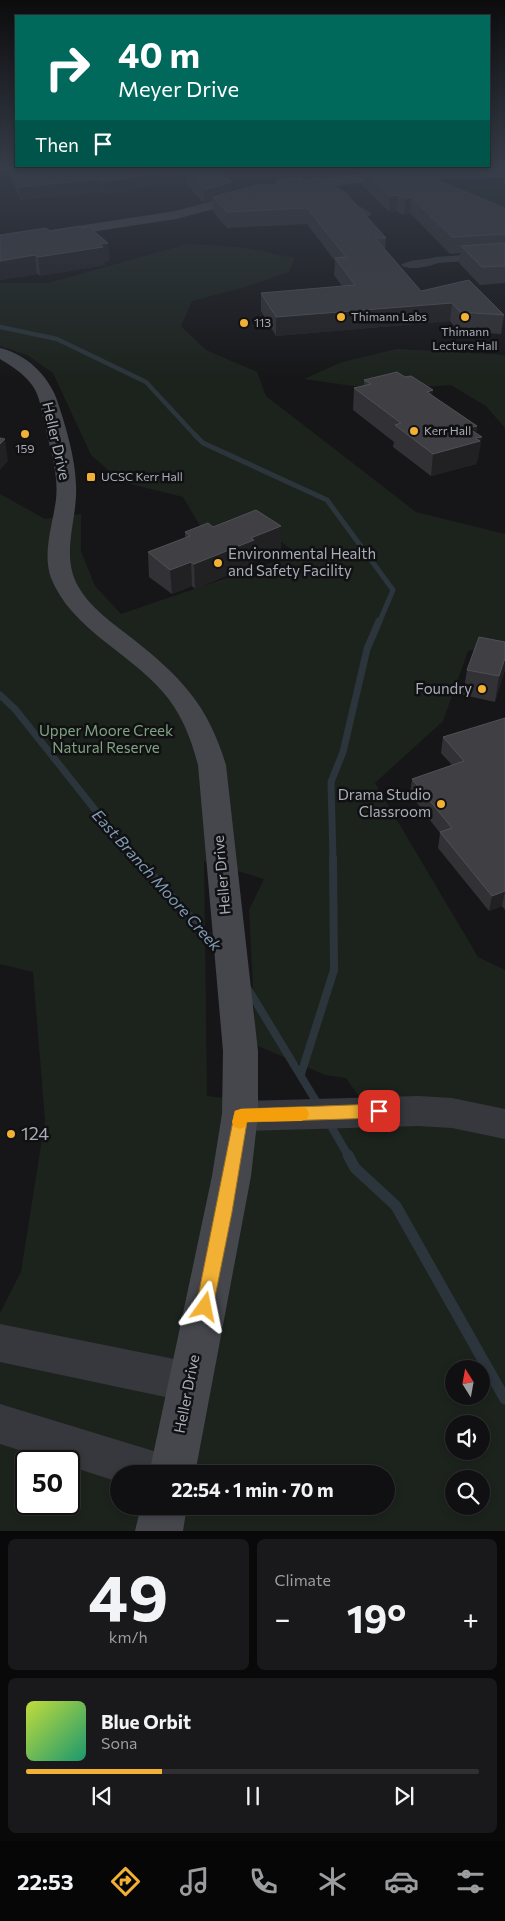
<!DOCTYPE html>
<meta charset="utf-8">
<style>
body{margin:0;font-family:Commissioner,sans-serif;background:#19191b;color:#f1f3f6;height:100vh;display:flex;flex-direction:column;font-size:19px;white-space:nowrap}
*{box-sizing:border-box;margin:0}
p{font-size:16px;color:#9c9d9f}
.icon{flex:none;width:28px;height:28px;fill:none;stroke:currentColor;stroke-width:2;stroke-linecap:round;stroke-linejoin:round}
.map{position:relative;height:1531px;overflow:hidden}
.drawer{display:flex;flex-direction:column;gap:8px;padding:8px;background:#09090a;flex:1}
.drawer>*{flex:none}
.banner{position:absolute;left:15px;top:15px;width:475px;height:152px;border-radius:0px;box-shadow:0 2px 8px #0003,0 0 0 1px #303032;background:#00695c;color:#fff;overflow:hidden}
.needle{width:32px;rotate:349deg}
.buttons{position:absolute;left:445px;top:1360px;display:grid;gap:10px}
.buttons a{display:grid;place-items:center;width:45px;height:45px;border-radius:50%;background:#101012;box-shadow:0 2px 8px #0003,0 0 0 1px #303032;font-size:25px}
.speed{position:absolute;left:15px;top:1450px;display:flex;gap:10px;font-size:25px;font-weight:700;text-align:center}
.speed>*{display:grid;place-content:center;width:65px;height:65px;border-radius:50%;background:#101012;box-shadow:0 2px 8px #0003,0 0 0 1px #303032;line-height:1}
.speed .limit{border:2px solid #111;border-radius:8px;background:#fff;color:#111}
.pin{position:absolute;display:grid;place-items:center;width:42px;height:42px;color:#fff;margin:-21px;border-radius:10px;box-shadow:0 2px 8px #0006}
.me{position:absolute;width:55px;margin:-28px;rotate:12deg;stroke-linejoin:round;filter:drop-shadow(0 0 4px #0008)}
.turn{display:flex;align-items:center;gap:18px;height:105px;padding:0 20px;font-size:22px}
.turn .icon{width:65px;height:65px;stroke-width:2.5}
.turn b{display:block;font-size:35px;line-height:42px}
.then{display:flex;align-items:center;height:48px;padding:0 20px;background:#0003;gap:10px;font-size:19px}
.big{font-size:38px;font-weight:700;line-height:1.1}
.drawer .card{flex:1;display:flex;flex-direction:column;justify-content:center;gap:8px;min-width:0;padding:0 18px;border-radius:8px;background:#19191b}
.drawer .dial{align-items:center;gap:0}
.dial b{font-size:65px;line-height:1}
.song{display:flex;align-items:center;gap:15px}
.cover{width:60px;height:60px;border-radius:8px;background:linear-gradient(135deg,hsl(70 70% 55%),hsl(160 70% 35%))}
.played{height:5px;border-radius:2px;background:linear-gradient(90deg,#f2b134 30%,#303032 30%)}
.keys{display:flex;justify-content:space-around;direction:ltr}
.heat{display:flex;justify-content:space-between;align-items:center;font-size:28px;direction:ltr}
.drawer .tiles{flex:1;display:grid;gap:8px;grid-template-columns:1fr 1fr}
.card:last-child{grid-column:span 2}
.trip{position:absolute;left:110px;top:1465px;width:285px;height:50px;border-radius:25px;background:#101012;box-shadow:0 2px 8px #0003,0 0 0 1px #303032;font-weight:700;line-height:50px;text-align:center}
.dock{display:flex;height:80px;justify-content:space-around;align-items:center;background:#060607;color:#9c9d9f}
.dock .icon{width:35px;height:35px}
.dock .current{color:#f2b134}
.dock b{font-size:22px;color:#f1f3f6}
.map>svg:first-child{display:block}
.green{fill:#1c231d;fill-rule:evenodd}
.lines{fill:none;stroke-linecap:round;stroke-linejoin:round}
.stream-far4{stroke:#2c353c;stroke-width:4.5}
.stream-far3{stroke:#2c353c;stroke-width:5}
.stream-far2{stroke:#2c353c;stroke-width:7}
.stream-far1{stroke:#2c353c;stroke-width:8}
.stream{stroke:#2c353c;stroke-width:11}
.pedestrian{fill:#37383d;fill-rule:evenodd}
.minor{fill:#37383d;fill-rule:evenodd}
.secondary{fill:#45474d;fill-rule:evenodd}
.wall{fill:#323236}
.shaded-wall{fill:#212124}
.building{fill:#3f3f44;stroke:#4f5156}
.route{fill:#f2b134;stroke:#9d7322}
.slow{fill:#f59e0b}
.poi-dot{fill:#f2b134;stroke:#111113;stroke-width:2}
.labels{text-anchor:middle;stroke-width:5;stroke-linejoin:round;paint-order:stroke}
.far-poi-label{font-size:12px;fill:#a8adb8;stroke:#111113;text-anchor:start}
.street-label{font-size:15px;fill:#a8adb8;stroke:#111113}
.poi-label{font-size:15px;fill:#a8adb8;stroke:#111113;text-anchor:end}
.park-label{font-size:15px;fill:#7fa381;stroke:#111113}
.water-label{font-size:16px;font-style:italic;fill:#7f9bb3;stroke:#111113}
.near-poi-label{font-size:18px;fill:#a8adb8;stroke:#111113;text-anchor:start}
</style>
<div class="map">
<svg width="505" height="1531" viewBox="0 0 505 1531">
<rect width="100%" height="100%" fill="#161618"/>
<path class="green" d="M437,177H505V223L450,192Z
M187,244L240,247L295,258L289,272L245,287L192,301L181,326L206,350L257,372L266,396L416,512L505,534V645L468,651L443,721L375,783L478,957L505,970V1531H0V1313L21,1272L45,1120L33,972L0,964V494L45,519L81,514V551L95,586L121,614L297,554L262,527L222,538L200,526L183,497L122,482L91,455L53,373L27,355L0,346V283H48ZM204,861L264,879L249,910L256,1045L325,1075L346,1078L372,1115L207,1096ZM454,1369H481V1396H454ZM454,1424H481V1451H454ZM26,1461H69V1504H26ZM119,1474H386V1506H119ZM454,1479H481V1506H454Z
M397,349L505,355V428L486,406L451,385L381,390L304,379L342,362Z"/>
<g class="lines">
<path class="stream-far4" d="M0,327L57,339L146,382L195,435"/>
<path class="stream-far3" d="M194,434L203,443L327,500L393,590L379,623"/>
<path class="stream-far2" d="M0,695L15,709L104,821L138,859
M333,859L331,782L343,752L367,649L379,621"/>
<path class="stream-far1" d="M137,858L220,950
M248,989L319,1106
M301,1074L334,970L333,858
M328,1121L349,1157"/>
<path class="stream" d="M348,1155L355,1168L396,1206L505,1399"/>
<path class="pedestrian" d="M340,196L370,212L371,214L370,216H364L337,201V197Z
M505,252V258L438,263C429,267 409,271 401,265C409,259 426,260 436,257Z"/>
<path class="minor" d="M418,1096L452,1098L505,1109V1139L452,1128L418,1126L241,1131L229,1126L224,1116L229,1106L241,1101Z
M0,1324L189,1362L203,1368L209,1382L203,1396L189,1402L0,1362Z
M0,1404L160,1453L175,1459L181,1474H119V1482L69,1466V1461H54L0,1444Z"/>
<path class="secondary" d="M423,170H505V178L396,179L287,191L281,187L287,183L342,176Z
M248,192L254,196L252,199L176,219L0,246V238L175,211Z
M0,348C26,354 48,375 57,400C66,427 75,457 76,485C78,519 60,554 78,586C90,608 114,624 133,639C181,677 208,705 226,765L258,1051V1114L251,1176L195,1474H149L212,1176L222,1114L223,1051L198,765C191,738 181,712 162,691C128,652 71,628 51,578C42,553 53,524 56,499C59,472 49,447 44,421C41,409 40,396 32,385C24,374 12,366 0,359Z
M141,1506H187L183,1531H135Z"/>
</g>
<path class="wall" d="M217,167L232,182V191L276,184V180L303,181L386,238L385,249L421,291L504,315L501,334L458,331L450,321L276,336L261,311V293L342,286L334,275L335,261L307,224L227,228L213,212V200L204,203L186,184L128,189V192L103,194L101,192L21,200L10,180L8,168Z
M363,170L413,177L505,208V283L480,285L459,263L460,253L450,254L410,213L404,215L396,211L389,212L362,185Z
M50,231L110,261L104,262L105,265L40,276L37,274L0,280Z
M364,380L432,396L477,426L476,433L478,459L477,460L476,464L431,476L393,447L394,442L353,410L354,388L364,386Z
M213,527L281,550L254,561V564L195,589L192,586L172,594L149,577L148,552L185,538V532Z
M505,669L495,702L463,695L467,670Z
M505,718V910L502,906L489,911L438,848L440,833L410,794L412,779L452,765L441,753L443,737Z"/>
<path class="shaded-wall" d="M186,171V184L128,189V192L103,194L102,181L125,177Z
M100,179L101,192L21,200L19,187Z
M232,182V195L213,197V200L204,203V190Z
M398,195L396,211L389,212L390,196Z
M411,197L410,213L404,215L405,199Z
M108,243L110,261L104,262L105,265L40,276L38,257Z
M35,255L37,274L0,280V261Z
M452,303L450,321L276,336V317Z
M433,390L430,412L427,392Z
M477,426L475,438L482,437L478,459L477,460L476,464L431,476L433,454L468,428Z
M5,439L8,461L0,470V444Z
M281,526V550L254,561V564L195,589L194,564L251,538Z
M191,562L192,586L172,594L170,570Z
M505,658V669L495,702L499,676Z
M505,891L502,906L489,911L492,896Z"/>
<path class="building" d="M16,167H217L232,182L204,190L186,171L125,177L127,179L102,181L100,179L19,187L8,168Z
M382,167H389L413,177L425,175L505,208V234L452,237L411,197L405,199L398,195L390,196L363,170Z
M301,178L303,181L320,178L345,192L386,238H375L421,291L469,280L504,315L460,312L452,303L276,317L261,293L355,285L335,258L346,257L307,208L227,212L213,197L256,185L279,184L276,180Z
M80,226L82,228L89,227L108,243L100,244L103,247L38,257L35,255L0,261V235L46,228L50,231Z
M505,243V266L482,267L461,246Z
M397,372L405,377L411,376L433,390L427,392L477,426L468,428L482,437L475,438L480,441L433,454L395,425L401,423L354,388L371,384L364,380Z
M0,438L5,439L0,444Z
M256,510L281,526L251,538L254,540L194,564L191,562L170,570L148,552L190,536L185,532L208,523L213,527Z
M479,637L505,642V658L499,676L467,670Z
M505,718V891L492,896L440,832L452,828L412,779L464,761L443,737Z"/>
<linearGradient id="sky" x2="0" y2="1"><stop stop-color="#0c0c0d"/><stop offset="0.44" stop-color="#363c48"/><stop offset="1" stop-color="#363c48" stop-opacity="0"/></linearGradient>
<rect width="505" height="381" fill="url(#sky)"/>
<path class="route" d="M379,1104L385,1106L387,1111L385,1116L379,1118L247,1122L232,1212L213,1307L211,1313L205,1315L199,1313L196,1307L235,1111L241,1109Z"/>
<path class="slow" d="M301,1107L307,1109L309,1114L307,1119L301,1121L247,1122L245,1127L240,1129L234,1127L232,1122L235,1111L241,1109Z"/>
<g class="poi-dot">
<circle cx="341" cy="317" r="5"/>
<circle cx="465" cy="317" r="5"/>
<circle cx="244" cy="323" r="5"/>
<circle cx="414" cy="431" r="5"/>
<circle cx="25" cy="434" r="5"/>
<rect x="86" y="472" width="10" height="10" rx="2.5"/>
<circle cx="218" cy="563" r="5"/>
<circle cx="482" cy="689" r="5"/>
<circle cx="441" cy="804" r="5"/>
<circle cx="11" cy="1134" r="5"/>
</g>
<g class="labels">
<g class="far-poi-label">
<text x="351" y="321">Thimann Labs</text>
<text x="254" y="327">113</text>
<text x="465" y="336" text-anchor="middle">Thimann<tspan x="465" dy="14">Lecture Hall</tspan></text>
<text x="424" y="435">Kerr Hall</text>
<text x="25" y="453" text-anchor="middle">159</text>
<text x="101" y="481">UCSC Kerr Hall</text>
</g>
<g class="street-label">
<text transform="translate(56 441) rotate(77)" y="5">Heller Drive</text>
<text transform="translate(222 875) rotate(-95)" y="5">Heller Drive</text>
<text transform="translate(187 1394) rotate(-79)" y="5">Heller Drive</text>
</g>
<g class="poi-label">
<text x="228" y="559" text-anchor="start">Environmental Health<tspan x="228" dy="17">and Safety Facility</tspan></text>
<text x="472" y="694">Foundry</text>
<text x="431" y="800">Drama Studio<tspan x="431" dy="17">Classroom</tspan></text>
</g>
<g class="park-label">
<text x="106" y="736">Upper Moore Creek<tspan x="106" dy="17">Natural Reserve</tspan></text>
</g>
<g class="water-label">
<text transform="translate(157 880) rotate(48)" y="6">East Branch Moore Creek</text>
</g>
<g class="near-poi-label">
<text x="21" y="1140">124</text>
</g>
</g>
</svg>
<div class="buttons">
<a><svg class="needle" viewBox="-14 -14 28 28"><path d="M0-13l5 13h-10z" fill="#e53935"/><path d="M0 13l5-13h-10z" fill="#9c9d9f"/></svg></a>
<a><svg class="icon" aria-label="sound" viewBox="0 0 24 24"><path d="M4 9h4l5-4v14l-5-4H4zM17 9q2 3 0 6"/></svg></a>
<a><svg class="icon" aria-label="search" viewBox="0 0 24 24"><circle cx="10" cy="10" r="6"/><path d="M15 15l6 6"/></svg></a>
</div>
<div class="speed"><div class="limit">50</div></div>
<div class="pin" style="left:379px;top:1111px;background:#d93025"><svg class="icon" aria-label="arrive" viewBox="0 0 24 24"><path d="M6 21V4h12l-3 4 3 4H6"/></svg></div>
<svg class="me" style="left:205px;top:1307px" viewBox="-20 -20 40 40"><path d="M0-17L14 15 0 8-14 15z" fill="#f2b134" stroke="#fff" stroke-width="4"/></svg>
<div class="trip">22:54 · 1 min · 70 m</div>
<div class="banner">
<div class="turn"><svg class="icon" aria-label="right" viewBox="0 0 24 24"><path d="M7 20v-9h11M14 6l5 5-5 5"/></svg><div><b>40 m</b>Meyer Drive</div></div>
<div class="then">Then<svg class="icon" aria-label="arrive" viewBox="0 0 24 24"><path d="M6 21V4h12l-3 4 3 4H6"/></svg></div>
</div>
</div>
<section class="drawer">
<div class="tiles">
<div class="card dial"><b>49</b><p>km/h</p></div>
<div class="card"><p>Climate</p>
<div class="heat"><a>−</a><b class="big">19°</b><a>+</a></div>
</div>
<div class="card">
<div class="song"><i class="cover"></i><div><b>Blue Orbit</b><p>Sona</p></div></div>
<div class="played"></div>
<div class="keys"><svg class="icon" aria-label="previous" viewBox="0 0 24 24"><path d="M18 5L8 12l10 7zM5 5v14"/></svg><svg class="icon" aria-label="pause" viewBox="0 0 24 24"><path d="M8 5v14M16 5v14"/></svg><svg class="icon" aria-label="next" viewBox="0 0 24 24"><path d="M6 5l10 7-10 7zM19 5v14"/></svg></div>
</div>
</div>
</section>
<nav class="dock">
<b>22:53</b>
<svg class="icon current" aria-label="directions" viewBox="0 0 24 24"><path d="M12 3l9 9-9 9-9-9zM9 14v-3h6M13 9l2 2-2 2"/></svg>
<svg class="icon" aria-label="music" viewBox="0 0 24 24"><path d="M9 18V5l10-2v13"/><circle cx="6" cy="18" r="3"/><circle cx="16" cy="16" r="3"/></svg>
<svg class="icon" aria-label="phone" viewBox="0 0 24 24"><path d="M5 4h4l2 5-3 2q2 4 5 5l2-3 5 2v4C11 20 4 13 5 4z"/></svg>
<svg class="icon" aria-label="climate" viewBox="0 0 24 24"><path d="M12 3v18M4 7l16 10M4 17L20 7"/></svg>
<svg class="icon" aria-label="car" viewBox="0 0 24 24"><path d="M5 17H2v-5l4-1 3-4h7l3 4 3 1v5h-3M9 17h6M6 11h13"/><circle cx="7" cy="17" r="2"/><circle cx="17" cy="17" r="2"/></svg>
<svg class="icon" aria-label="filters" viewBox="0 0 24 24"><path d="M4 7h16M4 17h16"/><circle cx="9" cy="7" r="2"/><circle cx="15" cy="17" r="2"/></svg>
</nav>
